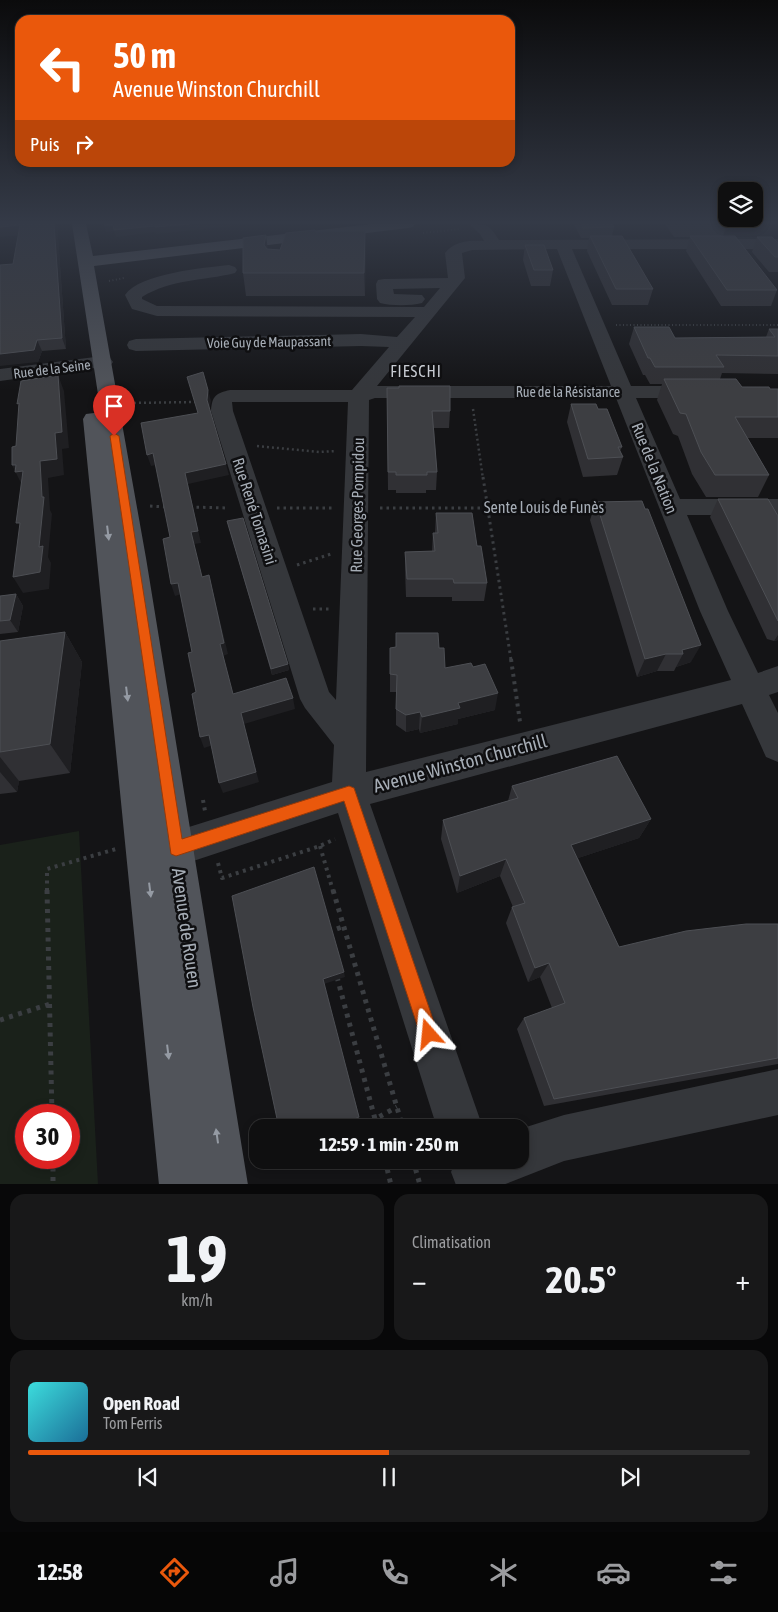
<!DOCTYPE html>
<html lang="fr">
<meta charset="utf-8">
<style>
body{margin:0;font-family:"Asap Condensed",sans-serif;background:#181819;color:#f1f3f6;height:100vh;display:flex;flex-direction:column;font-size:19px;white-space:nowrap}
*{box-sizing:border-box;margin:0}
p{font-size:16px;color:#9b9c9f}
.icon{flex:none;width:28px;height:28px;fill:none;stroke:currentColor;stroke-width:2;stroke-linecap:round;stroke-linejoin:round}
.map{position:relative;height:1184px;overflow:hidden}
.panel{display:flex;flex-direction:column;gap:10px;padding:10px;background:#080809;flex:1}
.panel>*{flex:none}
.banner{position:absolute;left:15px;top:15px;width:500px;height:152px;border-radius:15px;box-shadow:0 2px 8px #0003,0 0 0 1px #2f2f30;background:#ea580c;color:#fff;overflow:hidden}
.controls{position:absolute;left:718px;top:182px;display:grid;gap:10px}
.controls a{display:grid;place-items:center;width:45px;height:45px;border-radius:10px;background:#0f0f10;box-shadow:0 2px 8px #0003,0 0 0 1px #2f2f30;font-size:25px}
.speed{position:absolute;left:15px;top:1104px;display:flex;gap:10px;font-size:25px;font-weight:700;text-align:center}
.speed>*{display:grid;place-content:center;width:65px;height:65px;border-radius:50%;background:#0f0f10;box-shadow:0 2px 8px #0003,0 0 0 1px #2f2f30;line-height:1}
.speed .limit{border:8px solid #d22;background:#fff;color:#111}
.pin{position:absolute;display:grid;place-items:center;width:42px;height:42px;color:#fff;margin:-51px -21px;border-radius:50% 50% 50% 0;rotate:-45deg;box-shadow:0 0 5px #0007}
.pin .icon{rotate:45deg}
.me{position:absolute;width:55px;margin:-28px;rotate:342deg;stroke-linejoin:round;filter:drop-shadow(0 0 4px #0008)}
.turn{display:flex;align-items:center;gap:18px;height:105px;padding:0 15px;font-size:22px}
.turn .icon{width:65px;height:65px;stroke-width:2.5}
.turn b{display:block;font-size:35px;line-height:42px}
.then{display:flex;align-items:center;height:48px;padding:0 15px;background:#0003;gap:10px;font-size:19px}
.big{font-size:38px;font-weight:700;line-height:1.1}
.panel .tile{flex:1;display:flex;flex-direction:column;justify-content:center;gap:8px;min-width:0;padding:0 18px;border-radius:15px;background:#181819}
.panel .dial{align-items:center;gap:0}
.dial b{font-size:65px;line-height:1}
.song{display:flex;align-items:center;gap:15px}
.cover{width:60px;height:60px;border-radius:8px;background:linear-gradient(135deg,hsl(180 70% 55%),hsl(200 70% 35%))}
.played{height:5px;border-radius:2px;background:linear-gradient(90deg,#ea580c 50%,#2f2f30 50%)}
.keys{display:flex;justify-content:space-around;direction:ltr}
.heat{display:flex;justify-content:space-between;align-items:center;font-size:28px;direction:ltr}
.panel .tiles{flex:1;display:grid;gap:10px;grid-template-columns:1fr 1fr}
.tile:last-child{grid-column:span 2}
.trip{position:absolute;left:249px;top:1119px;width:280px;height:50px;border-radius:15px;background:#0f0f10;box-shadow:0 2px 8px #0003,0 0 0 1px #2f2f30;font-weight:700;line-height:50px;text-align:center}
.dock{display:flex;height:80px;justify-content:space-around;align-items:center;background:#060606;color:#9b9c9f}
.dock .icon{width:35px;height:35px}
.dock .on{color:#ea580c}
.dock b{font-size:22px;color:#f1f3f6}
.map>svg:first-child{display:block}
.green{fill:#1a211a;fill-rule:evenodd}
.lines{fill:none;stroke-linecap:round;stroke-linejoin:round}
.path-far4{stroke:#3b3e42;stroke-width:2;stroke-dasharray:1 2.5;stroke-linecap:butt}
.path-far3{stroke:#3b3e42;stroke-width:2.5;stroke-dasharray:2 3;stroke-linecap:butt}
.path-far2{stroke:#3b3e42;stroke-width:3;stroke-dasharray:2.5 4;stroke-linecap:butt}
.path-far1{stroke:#3b3e42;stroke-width:4;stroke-dasharray:3 4.5;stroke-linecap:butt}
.path{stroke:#3b3e42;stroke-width:5;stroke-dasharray:4 5.5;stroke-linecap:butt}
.minor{fill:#35373b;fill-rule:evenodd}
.major{fill:#51545a;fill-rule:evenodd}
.wall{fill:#303034}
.shaded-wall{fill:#1f1f22}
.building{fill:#3d3e42;stroke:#4d4f54}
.oneway{fill:#959ba4}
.route{fill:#ea580c;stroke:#983908}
.labels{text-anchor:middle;stroke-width:5;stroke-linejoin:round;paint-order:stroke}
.far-street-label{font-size:14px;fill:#a6adb6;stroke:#0f0f11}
.far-quarter-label{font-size:16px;letter-spacing:1px;fill:#c7cbd2;stroke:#0f0f11}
.street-label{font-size:16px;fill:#a6adb6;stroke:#0f0f11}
.near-street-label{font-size:19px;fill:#a6adb6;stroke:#0f0f11}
</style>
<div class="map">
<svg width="778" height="1185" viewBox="0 0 778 1185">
<rect width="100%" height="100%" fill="#141416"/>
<path class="green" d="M79,831L98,1184H0V845ZM26,1115H69V1158H26Z"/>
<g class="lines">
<path class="path-far4" d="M423,233L461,229
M109,281L124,278
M616,325H778"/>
<path class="path-far3" d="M129,403L196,402
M473,409L483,479
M257,446L319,452L336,451"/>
<path class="path-far2" d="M483,477L511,660
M150,506L166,507
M190,507L228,508
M277,508H333
M380,508H596
M297,565L331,554
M313,609H329"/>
<path class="path-far1" d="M511,659L520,722
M203,800L205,811
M320,846L333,891
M218,863L222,878L320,846L335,839
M47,891V869L116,849"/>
<path class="path" d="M47,890L52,1115
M333,890L403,1128
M328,932L345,926
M337,977L375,1119L397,1107
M0,1020L50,1004
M375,1119L377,1128
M53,1158V1185
M385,1160L391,1185
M413,1160L420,1185"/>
<path class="minor" d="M469,224C487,224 489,224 499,240L778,239V249H572L631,386H697L704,388L707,392L704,396L697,398H636L680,499H778V515H687L728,611L758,673L778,666V692L769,695L778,713V762L766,757L742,704L370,804L483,1128H437L338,813L157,873L144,868L139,855L144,842L157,837L332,782L334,745L305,708L300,699L211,411C212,396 216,393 230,390H352L389,347L361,346L136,351L129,349L127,345L129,341L136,339L361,334L397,337L415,317L157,316L132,309L125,295C140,273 204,268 229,265L235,267L237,270L235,273C203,281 171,279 142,297V299L157,306L424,307L440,288L393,289L394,294L422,295L425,299L422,303C410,306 392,306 380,303L377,299L376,284L378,280L384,279L448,278L445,253C454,241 470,240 484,241L480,234ZM557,249L611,386H377L465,278L462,253L472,250ZM375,398H616L700,611L731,680L366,772L369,400ZM232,402H348L336,700L329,692L233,411Z
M103,356L110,358L113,362L110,366L0,381V369Z
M778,1069V1115L564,1161L503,1185H456L451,1172L456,1160H520V1129L564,1115Z"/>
<path class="major" d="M72,224H86L93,256L372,224H415L413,227L408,228L94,266L146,558L248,1185H159L83,419L86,414L94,413L101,414Z"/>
</g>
<path class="wall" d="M57,224L66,349L42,351L38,362L13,264Z
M574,224H612L614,227L612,236L653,289L648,305H612L587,251L589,238H581Z
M665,224H727L723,236L777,290L771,306H721L686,251L690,237H674Z
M365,231V296H246L243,273L268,249L280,250L316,232Z
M757,237L778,243V272H769L752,252Z
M525,245L553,270L550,286H531L523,260Z
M634,327L675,338L766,337L769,329H778V374L722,373L720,379L742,387L770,389H778V438H748L769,475L758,497H706L692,474L678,436L673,434L657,400L662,384H650L645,375H643L629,344Z
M387,388L450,411L449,428H434L437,472L436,490H426V493H396V490H388Z
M571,404L598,409L622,447L620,451L623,457L617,475L583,477L567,422Z
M718,499L778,516V640L774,641L767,639L710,517Z
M596,502L691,662L676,667L674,671H657L637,677L590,520Z
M436,513L477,546L487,583L484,601H452V597H406L405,570V552L432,551L433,533H435Z
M227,521L288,664L289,670L272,675Z
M16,594L23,606L18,632L0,634V596Z
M65,632L82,662L70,773L19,781L17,792L0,794V641Z
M390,648H439L445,668L495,710L458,719V724L420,733L419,729L406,732L396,725V692H390Z
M512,786L651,819L639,838L578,858L619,947L778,924V1064L544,1106L517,1029L524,1018L552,1008L540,977L528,982L506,923L512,907H513L500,876L457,893L441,839L443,820L508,801Z"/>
<path class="shaded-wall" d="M54,224H57L66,349L62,338Z
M189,224H252L156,234L155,227Z
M20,225L23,235L0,237V227Z
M104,225H113L154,226L156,232L116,237L114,231L106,232Z
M365,231L366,254L365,296L364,273Z
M266,235L269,258L264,245Z
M37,340L42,351L38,362L0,366V351Z
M58,375L64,391L69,448L62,449L64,475L48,478L50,510L52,514L48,557L51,563L49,589L23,593L13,577L39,547L42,497L40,461L55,433Z
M208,390L211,401L209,412L207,400Z
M153,453L156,465L151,466L147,455Z
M226,464L229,475L188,484L201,543L194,544L205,588L191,532L185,473Z
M12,465H16L23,471L24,489Z
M209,575L228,654L223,656L236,704L220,644Z
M178,583L182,594L175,596L171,584Z
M16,594L23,606L18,632L10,620Z
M65,632L82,662L70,773L50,744Z
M778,635V640L774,641Z
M701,645L691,662L676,667L683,654L682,650Z
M666,654L657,671L637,677L645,659Z
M288,664L289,670L272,675L271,669Z
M498,693L495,710L458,719V724L420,733L422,717L458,703Z
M293,698L295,709L244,724L259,782L223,793L219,783L241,713Z
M420,712L419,729L406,732V715Z
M209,735L213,745L204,748L200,737Z
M0,757L19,781L17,792L0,772Z
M651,819L639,838L563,863L571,845Z
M506,859L500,876L457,893L460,876Z
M549,963L540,977L528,982L535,968Z
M344,972L345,977L324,984L360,1119L341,1128H334L323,979Z"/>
<path class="building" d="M0,224H54L62,338L37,340L34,350L0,354V265L13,264L20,225L0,227Z
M104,224H189L155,227L154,226L114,230L113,225H104Z
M581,224H612L614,227L583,228Z
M315,230L316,232L365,231L364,273H243V238L266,235L264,245L267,249L280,250L286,233Z
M590,236H622L653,289H616Z
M690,236H735L777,290H727Z
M757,237H772L778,243V257H775Z
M525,245H544L553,270H534Z
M634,327H669L675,338L775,337L769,329H778V356L716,355L724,367H655L650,358H648Z
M203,372L208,390L207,400L226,464L185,473L198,531L191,532L202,577L209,575L224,643L220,644L233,694L286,678L293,698L241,713L256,772L219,783L209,735L200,737L192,694L196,692L188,653L192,652L178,583L171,584L163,539L170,537L153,453L147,455L141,423L198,413L187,377Z
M58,375L62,432L55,433L57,459L40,461L42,497H44L39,547L43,546L40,572L13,577L20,523H16L23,471L15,472L16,465H12V447L16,446L19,403L17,404L21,381Z
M664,379H736L742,387H769L770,389H778V417H735L769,475H715L701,452L686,414L680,413Z
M399,386H450V411H432L437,472H427V475H396V472H388L387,388H399Z
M571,404H596L598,409H607L622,447H618L623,457L588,459Z
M718,499H768L778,516V621Z
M642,501L645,509H648L701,645L682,650L683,654H666L645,659L596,502Z
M436,513H472L477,546H481L487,583H454L453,579H407L405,552L435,551L433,533H438Z
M243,518L288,664L271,669L227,521Z
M16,594L10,620L0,621V596Z
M65,632L50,744L0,752V641Z
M396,633H438L439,648H444L445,668L471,663L473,667L485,664L498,693L458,703L460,708L422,717L420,712L406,715L396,709L397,675L390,674V648L396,647Z
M617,756L651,819L571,845L619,947L686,931L746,924H778V1058L554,1099L524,1018L565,1003L549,963L535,968L512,907L525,903L506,859L460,876L443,820L518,798L512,786Z
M314,867L344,972L323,979L359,1117L334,1128H279L253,1007L232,896Z"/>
<defs><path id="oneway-solid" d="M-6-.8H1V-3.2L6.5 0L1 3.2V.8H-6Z" transform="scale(1.25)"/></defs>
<g class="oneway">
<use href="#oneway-solid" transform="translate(108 533) rotate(83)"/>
<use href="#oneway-solid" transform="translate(127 694) rotate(83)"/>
<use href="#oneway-solid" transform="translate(150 890) rotate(83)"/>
<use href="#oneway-solid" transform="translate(168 1052) rotate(83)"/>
<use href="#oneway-solid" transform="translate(217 1136) rotate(-98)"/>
</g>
<linearGradient id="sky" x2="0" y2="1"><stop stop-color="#0b0b0c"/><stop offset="0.57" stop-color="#343a47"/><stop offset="1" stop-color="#343a47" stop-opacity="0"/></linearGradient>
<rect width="778" height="390" fill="url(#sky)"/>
<path class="route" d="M114,433L119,436L182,839L349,786L354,788L438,1034L435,1040L429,1043L422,1040L420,1034L344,801L176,856L171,854L110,436Z"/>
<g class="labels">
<g class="far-street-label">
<text transform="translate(269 342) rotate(-1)" y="5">Voie Guy de Maupassant</text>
<text transform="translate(52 369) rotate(-7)" y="5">Rue de la Seine</text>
<text x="568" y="397">Rue de la Résistance</text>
</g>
<g class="far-quarter-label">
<text x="416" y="377">FIESCHI</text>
</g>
<g class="street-label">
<text transform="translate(655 468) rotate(68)" y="6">Rue de la Nation</text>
<text transform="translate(357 505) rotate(-89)" y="6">Rue Georges Pompidou</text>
<text x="544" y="513">Sente Louis de Funès</text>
<text transform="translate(255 511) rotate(72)" y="6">Rue René Tomasini</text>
</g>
<g class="near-street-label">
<text transform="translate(460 763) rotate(-15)" y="7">Avenue Winston Churchill</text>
<text transform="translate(187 928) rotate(82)" y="7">Avenue de Rouen</text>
</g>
</g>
</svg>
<div class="controls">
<a><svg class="icon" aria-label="layers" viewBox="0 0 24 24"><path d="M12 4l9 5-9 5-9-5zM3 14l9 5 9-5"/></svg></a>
</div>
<div class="speed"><div class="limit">30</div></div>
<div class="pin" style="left:114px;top:436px;background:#d93025"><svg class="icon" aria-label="arrive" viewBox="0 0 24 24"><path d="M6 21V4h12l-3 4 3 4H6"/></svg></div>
<svg class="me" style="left:429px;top:1034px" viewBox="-20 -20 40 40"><path d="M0-17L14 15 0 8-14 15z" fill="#ea580c" stroke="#fff" stroke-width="4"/></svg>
<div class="trip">12:59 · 1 min · 250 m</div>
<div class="banner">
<div class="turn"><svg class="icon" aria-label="left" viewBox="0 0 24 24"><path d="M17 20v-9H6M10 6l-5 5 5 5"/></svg><div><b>50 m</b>Avenue Winston Churchill</div></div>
<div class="then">Puis<svg class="icon" aria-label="right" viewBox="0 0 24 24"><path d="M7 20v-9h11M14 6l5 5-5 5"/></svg></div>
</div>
</div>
<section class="panel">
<div class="tiles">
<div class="tile dial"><b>19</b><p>km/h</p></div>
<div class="tile"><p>Climatisation</p>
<div class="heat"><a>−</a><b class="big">20.5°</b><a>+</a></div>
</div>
<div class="tile">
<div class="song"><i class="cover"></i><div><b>Open Road</b><p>Tom Ferris</p></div></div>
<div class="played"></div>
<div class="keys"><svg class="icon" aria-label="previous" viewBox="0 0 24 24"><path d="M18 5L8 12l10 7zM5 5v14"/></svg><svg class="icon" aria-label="pause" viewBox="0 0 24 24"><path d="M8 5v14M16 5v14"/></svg><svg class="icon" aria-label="next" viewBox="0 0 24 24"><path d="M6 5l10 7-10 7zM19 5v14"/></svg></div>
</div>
</div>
</section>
<nav class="dock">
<b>12:58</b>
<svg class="icon on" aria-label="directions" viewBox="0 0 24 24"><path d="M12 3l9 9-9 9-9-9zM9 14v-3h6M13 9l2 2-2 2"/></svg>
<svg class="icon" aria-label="music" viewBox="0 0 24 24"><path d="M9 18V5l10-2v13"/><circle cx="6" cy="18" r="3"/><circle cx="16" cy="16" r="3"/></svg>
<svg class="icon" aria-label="phone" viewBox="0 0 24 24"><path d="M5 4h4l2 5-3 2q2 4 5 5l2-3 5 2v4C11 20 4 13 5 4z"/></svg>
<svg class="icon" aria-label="climate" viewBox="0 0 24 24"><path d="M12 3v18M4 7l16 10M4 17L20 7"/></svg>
<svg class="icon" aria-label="car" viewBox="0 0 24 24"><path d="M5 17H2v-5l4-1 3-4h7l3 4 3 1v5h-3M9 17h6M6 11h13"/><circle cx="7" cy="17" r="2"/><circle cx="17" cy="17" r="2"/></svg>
<svg class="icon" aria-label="filters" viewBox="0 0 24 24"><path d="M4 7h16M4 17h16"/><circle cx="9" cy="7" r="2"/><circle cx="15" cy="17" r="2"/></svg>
</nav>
